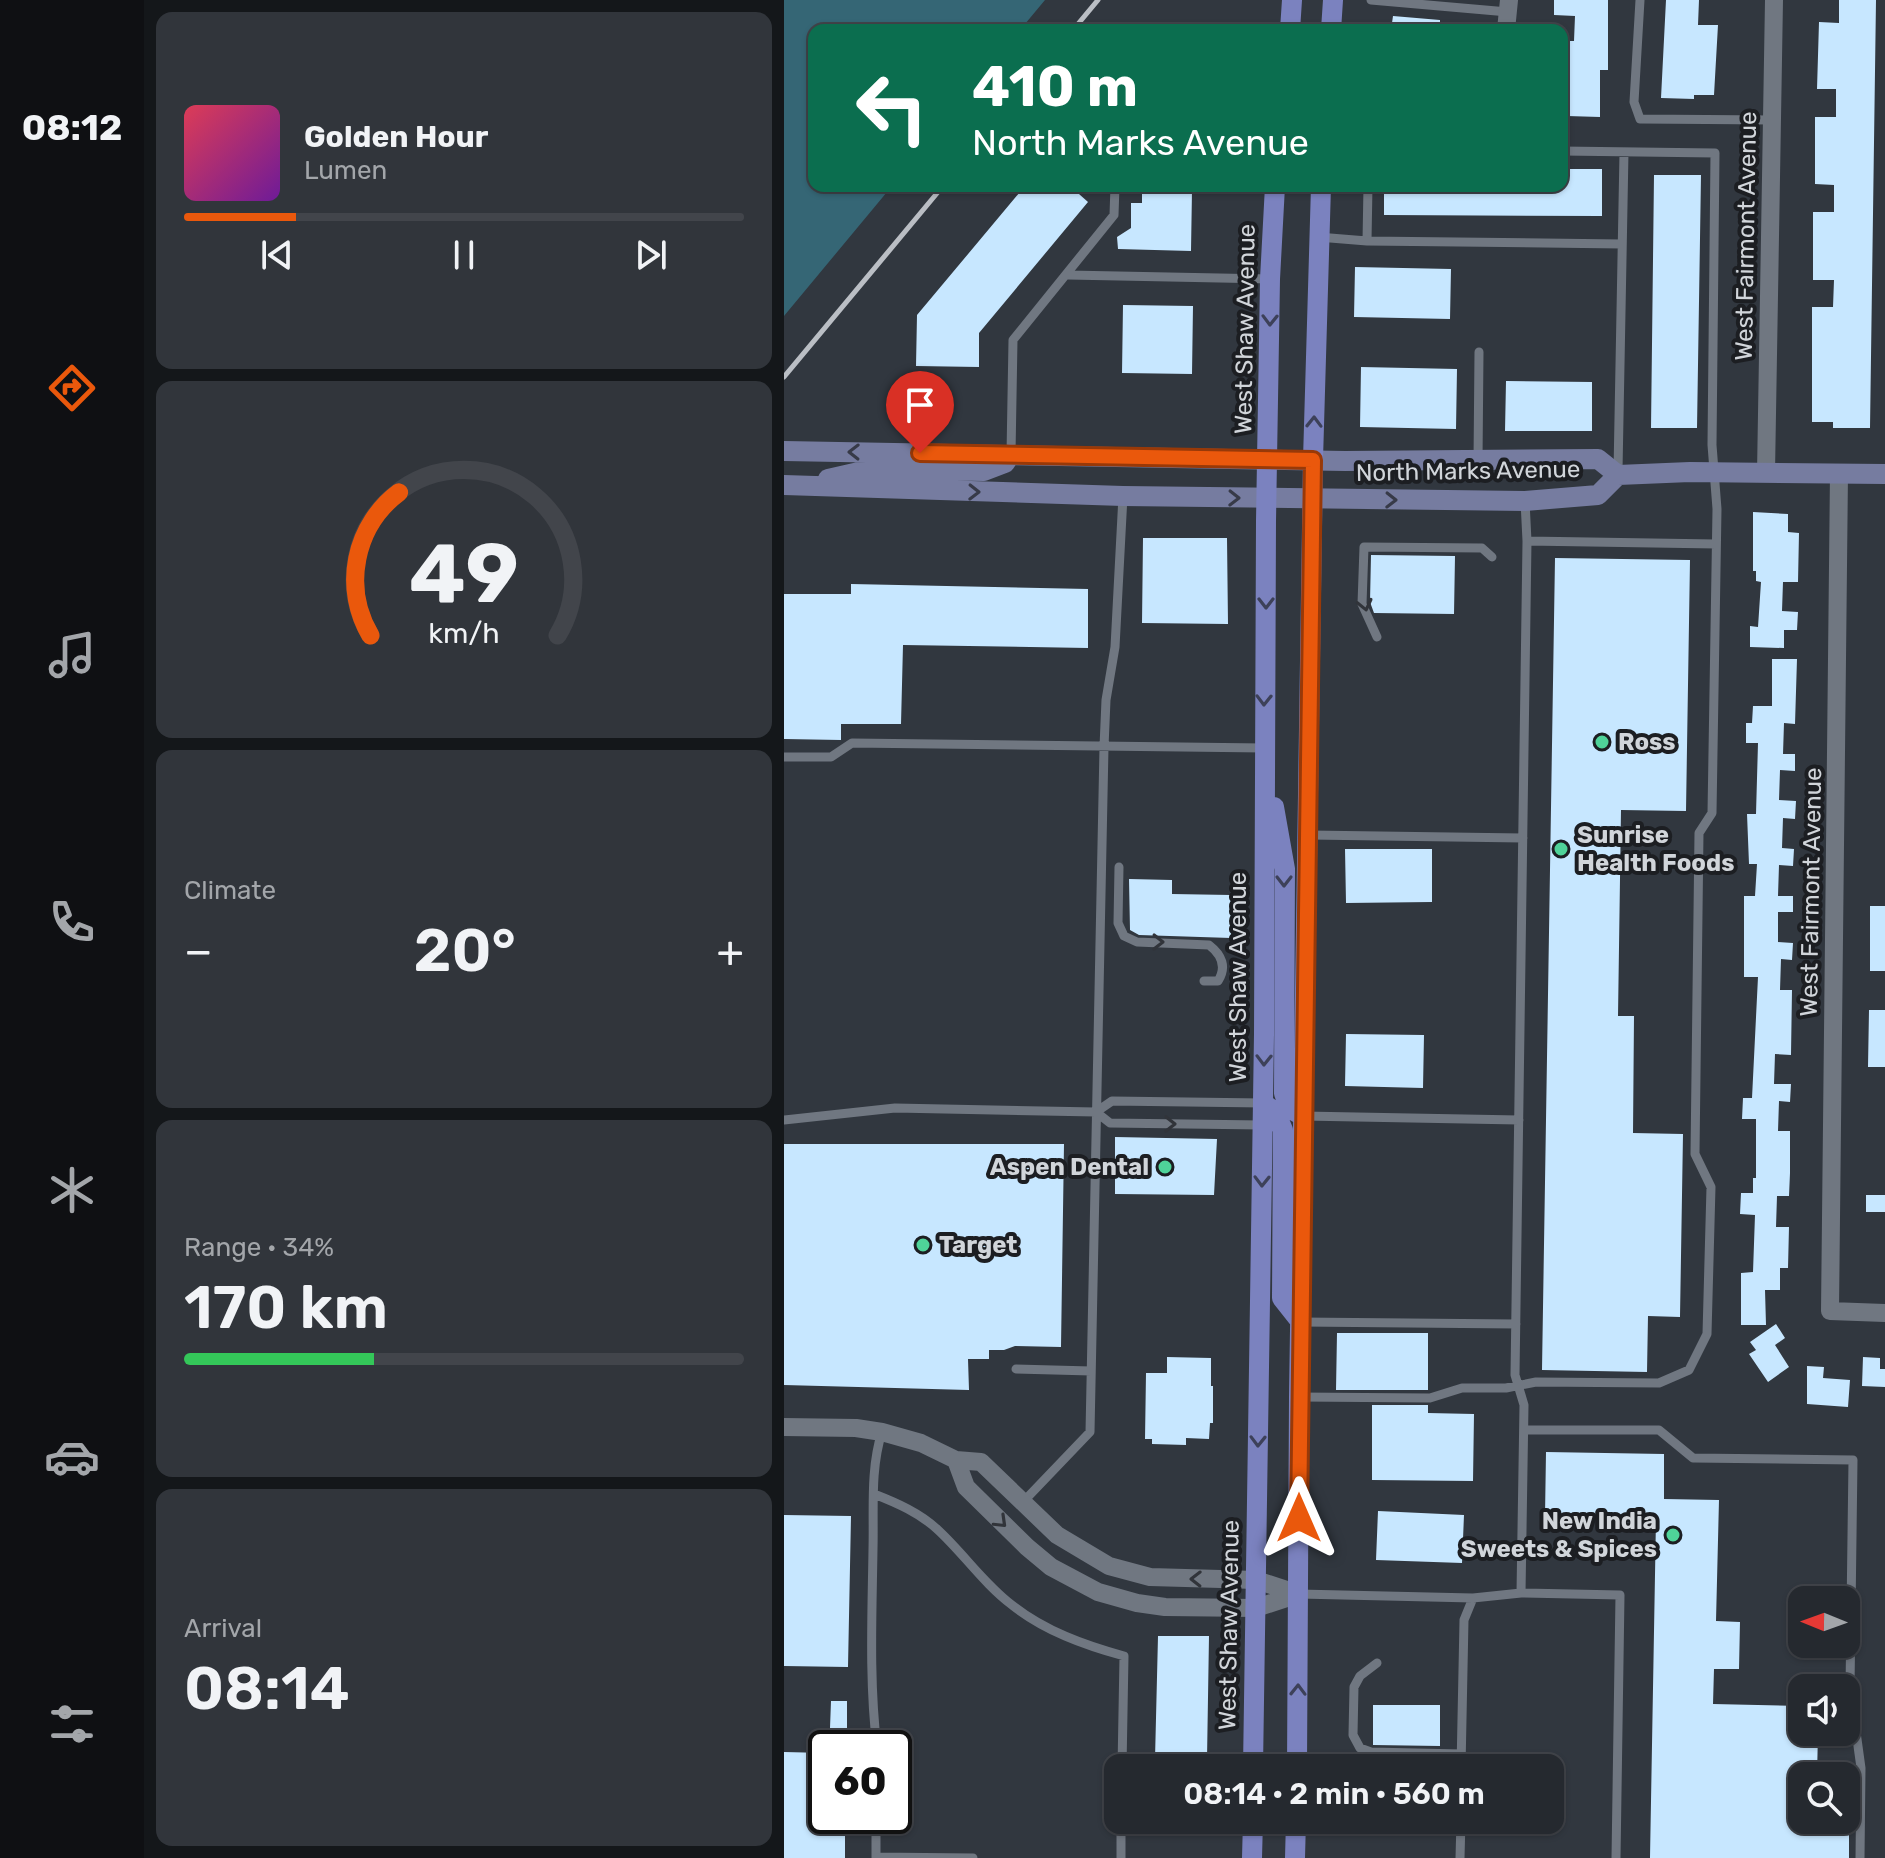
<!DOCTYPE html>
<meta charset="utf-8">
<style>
body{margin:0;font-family:Rubik,sans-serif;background:#31353b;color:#f1f3f6;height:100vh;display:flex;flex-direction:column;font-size:30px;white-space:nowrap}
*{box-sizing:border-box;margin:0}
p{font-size:26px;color:#a3a6aa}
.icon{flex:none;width:44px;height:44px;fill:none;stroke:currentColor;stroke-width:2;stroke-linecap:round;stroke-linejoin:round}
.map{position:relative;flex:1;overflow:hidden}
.side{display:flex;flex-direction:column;gap:12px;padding:12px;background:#14171a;width:640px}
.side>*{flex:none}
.top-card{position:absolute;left:24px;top:24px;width:760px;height:168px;border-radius:16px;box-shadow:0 2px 6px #0004,0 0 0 2px #42454b;background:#0b6e4f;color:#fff;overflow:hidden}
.needle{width:52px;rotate:271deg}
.controls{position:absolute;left:1004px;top:1586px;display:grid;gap:16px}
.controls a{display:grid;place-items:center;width:72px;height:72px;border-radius:16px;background:#25292f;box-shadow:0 2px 6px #0004,0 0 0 2px #42454b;font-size:40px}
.speed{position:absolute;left:24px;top:1730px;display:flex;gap:16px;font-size:40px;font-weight:700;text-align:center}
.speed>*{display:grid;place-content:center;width:104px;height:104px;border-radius:50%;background:#25292f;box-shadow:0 2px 6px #0004,0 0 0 2px #42454b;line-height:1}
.speed .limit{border:4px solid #111;border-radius:12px;background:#fff;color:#111}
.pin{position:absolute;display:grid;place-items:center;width:68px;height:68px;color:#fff;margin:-82px -34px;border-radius:50% 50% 50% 0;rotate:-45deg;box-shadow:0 0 8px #0007}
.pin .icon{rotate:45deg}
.me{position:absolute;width:88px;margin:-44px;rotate:0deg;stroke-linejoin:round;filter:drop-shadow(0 0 6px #0008)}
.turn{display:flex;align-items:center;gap:28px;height:168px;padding:0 32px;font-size:36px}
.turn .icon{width:104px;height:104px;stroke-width:2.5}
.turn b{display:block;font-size:56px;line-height:68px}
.big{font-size:60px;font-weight:600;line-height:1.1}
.side .widget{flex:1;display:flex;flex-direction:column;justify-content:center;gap:12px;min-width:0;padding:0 28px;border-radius:16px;background:#31353b}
.side .dial{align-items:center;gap:0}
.dial svg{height:208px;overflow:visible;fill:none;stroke:#42454b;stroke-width:7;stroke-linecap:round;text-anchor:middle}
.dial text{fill:#f1f3f6;stroke:none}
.song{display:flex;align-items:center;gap:24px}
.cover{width:96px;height:96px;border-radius:12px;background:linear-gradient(135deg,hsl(350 70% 55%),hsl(280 70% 35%))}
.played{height:8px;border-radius:4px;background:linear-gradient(90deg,#ea580c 20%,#42454b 20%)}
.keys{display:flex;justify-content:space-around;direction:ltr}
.heat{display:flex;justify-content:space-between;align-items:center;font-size:44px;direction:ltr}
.charge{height:12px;border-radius:6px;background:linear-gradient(90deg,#34c759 34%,#42454b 0)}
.trip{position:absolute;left:320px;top:1754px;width:460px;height:80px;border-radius:16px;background:#25292f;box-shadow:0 2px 6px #0004,0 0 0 2px #42454b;font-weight:600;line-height:80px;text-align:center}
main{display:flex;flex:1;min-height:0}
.menu{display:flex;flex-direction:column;width:144px;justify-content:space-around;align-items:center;background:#0f1013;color:#a3a6aa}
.menu .icon{width:56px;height:56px}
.menu .on{color:#ea580c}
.menu b{font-size:36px;color:#f1f3f6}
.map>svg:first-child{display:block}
.water{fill:#356675}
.building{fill:#c7e7ff}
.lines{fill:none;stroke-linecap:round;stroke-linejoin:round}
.lane{stroke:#707781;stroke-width:9}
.street{stroke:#707781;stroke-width:18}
.secondary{stroke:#767ca0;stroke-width:20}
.primary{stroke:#7b82bf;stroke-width:20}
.rail{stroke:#babec4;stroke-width:5}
.oneway{stroke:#3d4159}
.oneway2{stroke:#373a48}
.oneway3{stroke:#31343a}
.route-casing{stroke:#983908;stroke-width:20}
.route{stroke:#ea580c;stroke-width:14}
.poi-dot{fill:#4fd399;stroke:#1c1e22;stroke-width:3}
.labels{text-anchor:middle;stroke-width:8;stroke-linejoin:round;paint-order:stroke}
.street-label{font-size:24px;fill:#d1d5da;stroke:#1c1e22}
.poi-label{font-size:24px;font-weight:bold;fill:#d1d5da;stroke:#1c1e22;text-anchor:start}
</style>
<main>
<nav class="menu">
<b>08:12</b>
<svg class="icon on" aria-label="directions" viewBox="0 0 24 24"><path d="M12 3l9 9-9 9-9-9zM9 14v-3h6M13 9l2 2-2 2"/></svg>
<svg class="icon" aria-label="music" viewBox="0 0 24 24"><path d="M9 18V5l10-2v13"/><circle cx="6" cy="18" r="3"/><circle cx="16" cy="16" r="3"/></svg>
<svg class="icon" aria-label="phone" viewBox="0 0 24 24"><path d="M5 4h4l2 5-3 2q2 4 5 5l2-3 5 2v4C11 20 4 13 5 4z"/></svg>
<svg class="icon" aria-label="climate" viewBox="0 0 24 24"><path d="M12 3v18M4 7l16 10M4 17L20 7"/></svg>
<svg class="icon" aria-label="car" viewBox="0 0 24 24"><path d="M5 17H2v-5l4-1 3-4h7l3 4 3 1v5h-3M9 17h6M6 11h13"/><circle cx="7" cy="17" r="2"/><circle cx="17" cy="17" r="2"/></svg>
<svg class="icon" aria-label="filters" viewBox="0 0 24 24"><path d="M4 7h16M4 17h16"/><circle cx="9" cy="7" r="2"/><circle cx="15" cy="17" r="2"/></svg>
</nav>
<section class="side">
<div class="widget">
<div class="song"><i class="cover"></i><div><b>Golden Hour</b><p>Lumen</p></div></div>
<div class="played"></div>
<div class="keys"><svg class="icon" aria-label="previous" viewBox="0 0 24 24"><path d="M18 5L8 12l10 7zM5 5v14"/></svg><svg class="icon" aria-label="pause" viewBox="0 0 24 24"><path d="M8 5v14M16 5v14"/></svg><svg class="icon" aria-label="next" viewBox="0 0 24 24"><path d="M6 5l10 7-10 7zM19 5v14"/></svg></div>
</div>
<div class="widget dial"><svg viewBox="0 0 100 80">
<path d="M14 69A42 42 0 1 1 86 69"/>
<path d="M14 69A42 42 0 0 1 25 14" stroke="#ea580c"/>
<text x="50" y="56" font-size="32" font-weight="700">49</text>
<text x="50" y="72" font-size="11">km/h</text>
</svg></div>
<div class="widget"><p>Climate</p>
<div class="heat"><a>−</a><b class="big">20°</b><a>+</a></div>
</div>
<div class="widget"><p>Range · 34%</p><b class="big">170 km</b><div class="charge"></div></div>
<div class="widget"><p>Arrival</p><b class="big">08:14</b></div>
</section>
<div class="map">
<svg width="1101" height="1858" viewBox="0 0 1101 1858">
<rect width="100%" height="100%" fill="#31373f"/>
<path class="water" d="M0,0H261L236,30H30V186H108L0,316Z"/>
<path class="building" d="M770,0H824V70H816V117L783,116V112L778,111V41H790L791,16L770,15Z
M882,0H915L914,25H934L930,95H910V99L877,98Z
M1055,0H1092L1086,428H1049V422H1028V307H1049L1050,280H1029V212H1050V185L1031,184V117H1052V89H1033L1035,22L1055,23Z
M609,16L656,20V30H607Z
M778,169H818V216L600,215V186H778Z
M870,175H917L913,428H867Z
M241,186H286L304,202L195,333V367L132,366L133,315Z
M358,189L408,190L407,251L334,249L333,237L347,228V203H358Z
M571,267L667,269L666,319L570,317Z
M339,305L409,306L408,374L338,373Z
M577,367L673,369L672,429L576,427Z
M722,381L808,382V431H721Z
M969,512L1004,514V532L1015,533L1014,582H999L998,611L1014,612L1013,630H1000V648L966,647V626L974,627L977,582L972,581V571H969Z
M359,538H443L444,624L358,623Z
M587,555L671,556L670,614L590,613L586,602Z
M771,558L906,560L902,811L837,810L834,1016H850L849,1133L899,1134L896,1317L864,1316L863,1372L758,1370Z
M67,584L304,589V648L119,645L117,724H57V740L0,739V594H67Z
M988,659H1013L1011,724L1000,723L999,754H1011V771L996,770L995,800L1012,801L1011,819L999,818L998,848L1010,849L1009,866L995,865L994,896H1009V912H994V942L1009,943L1008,960L997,959L996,990H1008L1007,1055L991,1054L990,1084H1007L1006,1102L995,1101L994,1131H1006V1173L1005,1196H993L992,1227H1005L1004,1268H996V1290H981L982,1325H957V1273L969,1272L971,1215L956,1214L957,1193H969V1178H972V1119H958L959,1098H968L974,977H960V896H971L973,864H965L963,814H972L974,743H962V723H968L969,706H988Z
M561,849H648V902L562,903Z
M345,879L388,880V894L447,895V938L355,935L346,930Z
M1086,906H1101V971H1086Z
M1085,1010H1101V1067H1084Z
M562,1034L640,1035L639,1088L561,1086Z
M331,1137L433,1139L430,1195L331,1194Z
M0,1144H280L277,1347L231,1346L220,1350H205V1359H184L185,1390L0,1385Z
M1082,1195H1101V1212H1082Z
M992,1324L1001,1338L991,1345L1005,1367L984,1382L965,1354L972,1350L966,1342Z
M553,1333H644V1390H552Z
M383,1357L427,1358V1386H429V1423H426L425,1439L402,1438V1445L368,1444V1439H361L362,1373H383Z
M1079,1357L1096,1358V1369H1101V1387L1078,1386Z
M1023,1366L1040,1367L1039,1378L1066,1380L1064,1407L1023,1404Z
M588,1405H644V1413L690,1414L689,1481L588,1480Z
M762,1452L880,1454V1499L935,1500L932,1621L956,1622L955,1669H930L929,1704L1018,1706V1732H1034L1033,1776H1018V1820H1065V1858H866L872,1518L761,1516Z
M594,1511L680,1515L678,1563L592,1560Z
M0,1515L67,1516L64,1667L0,1666Z
M374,1636H425L423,1759H371Z
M47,1701H63V1728H46Z
M589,1705H656V1746L589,1745Z
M0,1752L42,1753V1816H61V1858H0Z"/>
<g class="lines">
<path class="lane" d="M587,0L724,12
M856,0L850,102L856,119L988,120
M534,237L583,241L838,244
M583,241L584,186
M284,275L486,279
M227,454L229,340L330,215L331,186
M694,461L695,352
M834,471L840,152
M743,541L932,544
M593,637L578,604L580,547L698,548L708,557
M0,757H47L68,743L480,748
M525,835L739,838
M335,867L334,923L340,936L353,942L425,945C438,955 443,967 434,981H420
M312,1112L326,1123L478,1125
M519,1116L735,1120
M0,1120L111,1108L312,1112L328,1101L479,1103
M517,1322L732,1324
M232,1369L307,1371
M515,1397L646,1398L678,1388H722L752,1382L875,1383L905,1370L923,1334L927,1187L911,1154L915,833L928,813L933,509L928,445L931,153L778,151
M740,1430H875L909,1458L1069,1460L1066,1688L1077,1768L1076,1858
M90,1494C113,1503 136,1513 154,1530C180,1554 200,1584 228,1605C261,1631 300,1645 340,1656L338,1768
M239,1502L306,1432L320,747L322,700L331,647L339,496
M737,1593L740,1405L731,1375L743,541L741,501
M515,1594L689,1598L737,1593L836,1595L832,1858
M593,1663L576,1676L570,1687L569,1735L576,1748L587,1752L678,1754
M93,1748C85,1682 88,1616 89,1549C90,1510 86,1469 98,1432
M677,1768L680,1620L689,1598
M92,1857L189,1858
M92,1858V1816
M337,1858V1820
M676,1858L677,1820"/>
<path class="street" d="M722,30L725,0
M982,473L990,0
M1055,473L1046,1311L1101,1313
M0,1427L72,1428L98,1432L137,1443L172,1460L197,1462L273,1535L325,1566L366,1577L472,1580L515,1594
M172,1460L182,1487L243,1547L267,1567L314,1592L353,1603L381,1607L472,1608L515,1594"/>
<path class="secondary" d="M0,451L561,461L814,459L834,475L906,472L1101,474
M44,479L88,469L200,471L221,463L227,454
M0,485L339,496L741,501L814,495L834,475"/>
<path class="primary" d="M506,30L508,0
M547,30L549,0
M490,807L501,869L500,1093L505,1108L519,1116
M479,1103L492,1113L499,1130L498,1298L517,1322
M469,1768L480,1034L482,521L486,279L491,186
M513,1768L515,1397L529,460L537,186
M468,1858L469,1820
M511,1858L512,1820"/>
<path class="rail" d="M289,30L314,0
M0,377L159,186"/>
</g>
<defs><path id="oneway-chevron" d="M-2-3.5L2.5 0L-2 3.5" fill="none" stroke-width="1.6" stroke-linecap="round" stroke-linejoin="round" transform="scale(2)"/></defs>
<g class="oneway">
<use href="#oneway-chevron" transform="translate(486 320) rotate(91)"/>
<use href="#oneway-chevron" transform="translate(530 422) rotate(-89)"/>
<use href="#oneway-chevron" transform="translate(482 603) rotate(90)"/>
<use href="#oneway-chevron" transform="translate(480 700) rotate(91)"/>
<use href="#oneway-chevron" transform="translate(500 881) rotate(90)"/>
<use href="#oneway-chevron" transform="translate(480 1060) rotate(91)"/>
<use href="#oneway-chevron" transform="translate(478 1181) rotate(91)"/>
<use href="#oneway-chevron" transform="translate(474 1441) rotate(91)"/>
<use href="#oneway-chevron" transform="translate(514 1690) rotate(-89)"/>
</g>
<g class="oneway2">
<use href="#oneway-chevron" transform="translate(70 452) rotate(-179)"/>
<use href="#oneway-chevron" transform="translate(190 492) rotate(1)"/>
<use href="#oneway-chevron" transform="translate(450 498) rotate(1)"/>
<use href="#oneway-chevron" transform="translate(607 500) rotate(1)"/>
</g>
<g class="oneway3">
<use href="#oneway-chevron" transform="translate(581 605) rotate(77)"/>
<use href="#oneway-chevron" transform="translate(374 942) rotate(1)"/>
<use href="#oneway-chevron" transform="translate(386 1124) rotate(1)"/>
<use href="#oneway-chevron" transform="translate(217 1522) rotate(44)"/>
<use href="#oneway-chevron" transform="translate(412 1579) rotate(-179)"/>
</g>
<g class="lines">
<defs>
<path id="route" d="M136,453L529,460L515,1518"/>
</defs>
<use href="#route" class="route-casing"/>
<use href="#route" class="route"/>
</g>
<g class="poi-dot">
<circle cx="818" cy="742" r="8"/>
<circle cx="777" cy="849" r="8"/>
<circle cx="381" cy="1167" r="8"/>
<circle cx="139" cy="1245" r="8"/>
<circle cx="889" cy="1535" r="8"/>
</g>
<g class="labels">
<g class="street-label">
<text transform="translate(962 236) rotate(-89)" y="8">West Fairmont Avenue</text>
<text transform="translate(461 329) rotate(-89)" y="8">West Shaw Avenue</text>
<text transform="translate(684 471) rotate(-1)" y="8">North Marks Avenue</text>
<text transform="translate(1027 892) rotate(-89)" y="8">West Fairmont Avenue</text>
<text transform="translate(454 977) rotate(-90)" y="8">West Shaw Avenue</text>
<text transform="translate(445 1625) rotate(-89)" y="8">West Shaw Avenue</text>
</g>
<g class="poi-label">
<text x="834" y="750">Ross</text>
<text x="793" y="843">Sunrise<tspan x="793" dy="28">Health Foods</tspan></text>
<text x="365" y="1175" text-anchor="end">Aspen Dental</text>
<text x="155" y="1253">Target</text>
<text x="873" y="1529" text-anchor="end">New India<tspan x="873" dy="28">Sweets &amp; Spices</tspan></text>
</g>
</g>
</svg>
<div class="controls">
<a><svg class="needle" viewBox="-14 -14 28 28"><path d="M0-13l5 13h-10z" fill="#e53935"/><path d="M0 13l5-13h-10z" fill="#a3a6aa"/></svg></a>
<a><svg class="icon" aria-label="sound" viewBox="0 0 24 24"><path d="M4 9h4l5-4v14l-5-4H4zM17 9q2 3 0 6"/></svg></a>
<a><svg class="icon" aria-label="search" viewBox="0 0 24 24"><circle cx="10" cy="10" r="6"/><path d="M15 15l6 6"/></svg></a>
</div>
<div class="speed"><div class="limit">60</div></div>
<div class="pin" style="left:136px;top:453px;background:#d93025"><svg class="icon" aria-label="arrive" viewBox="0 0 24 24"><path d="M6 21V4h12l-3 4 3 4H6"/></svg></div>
<svg class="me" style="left:515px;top:1518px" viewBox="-20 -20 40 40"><path d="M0-17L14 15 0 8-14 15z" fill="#ea580c" stroke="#fff" stroke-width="4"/></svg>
<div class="trip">08:14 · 2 min · 560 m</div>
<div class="top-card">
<div class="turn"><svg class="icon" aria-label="left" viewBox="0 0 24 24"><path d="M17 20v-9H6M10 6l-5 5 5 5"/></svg><div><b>410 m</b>North Marks Avenue</div></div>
</div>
</div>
</main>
